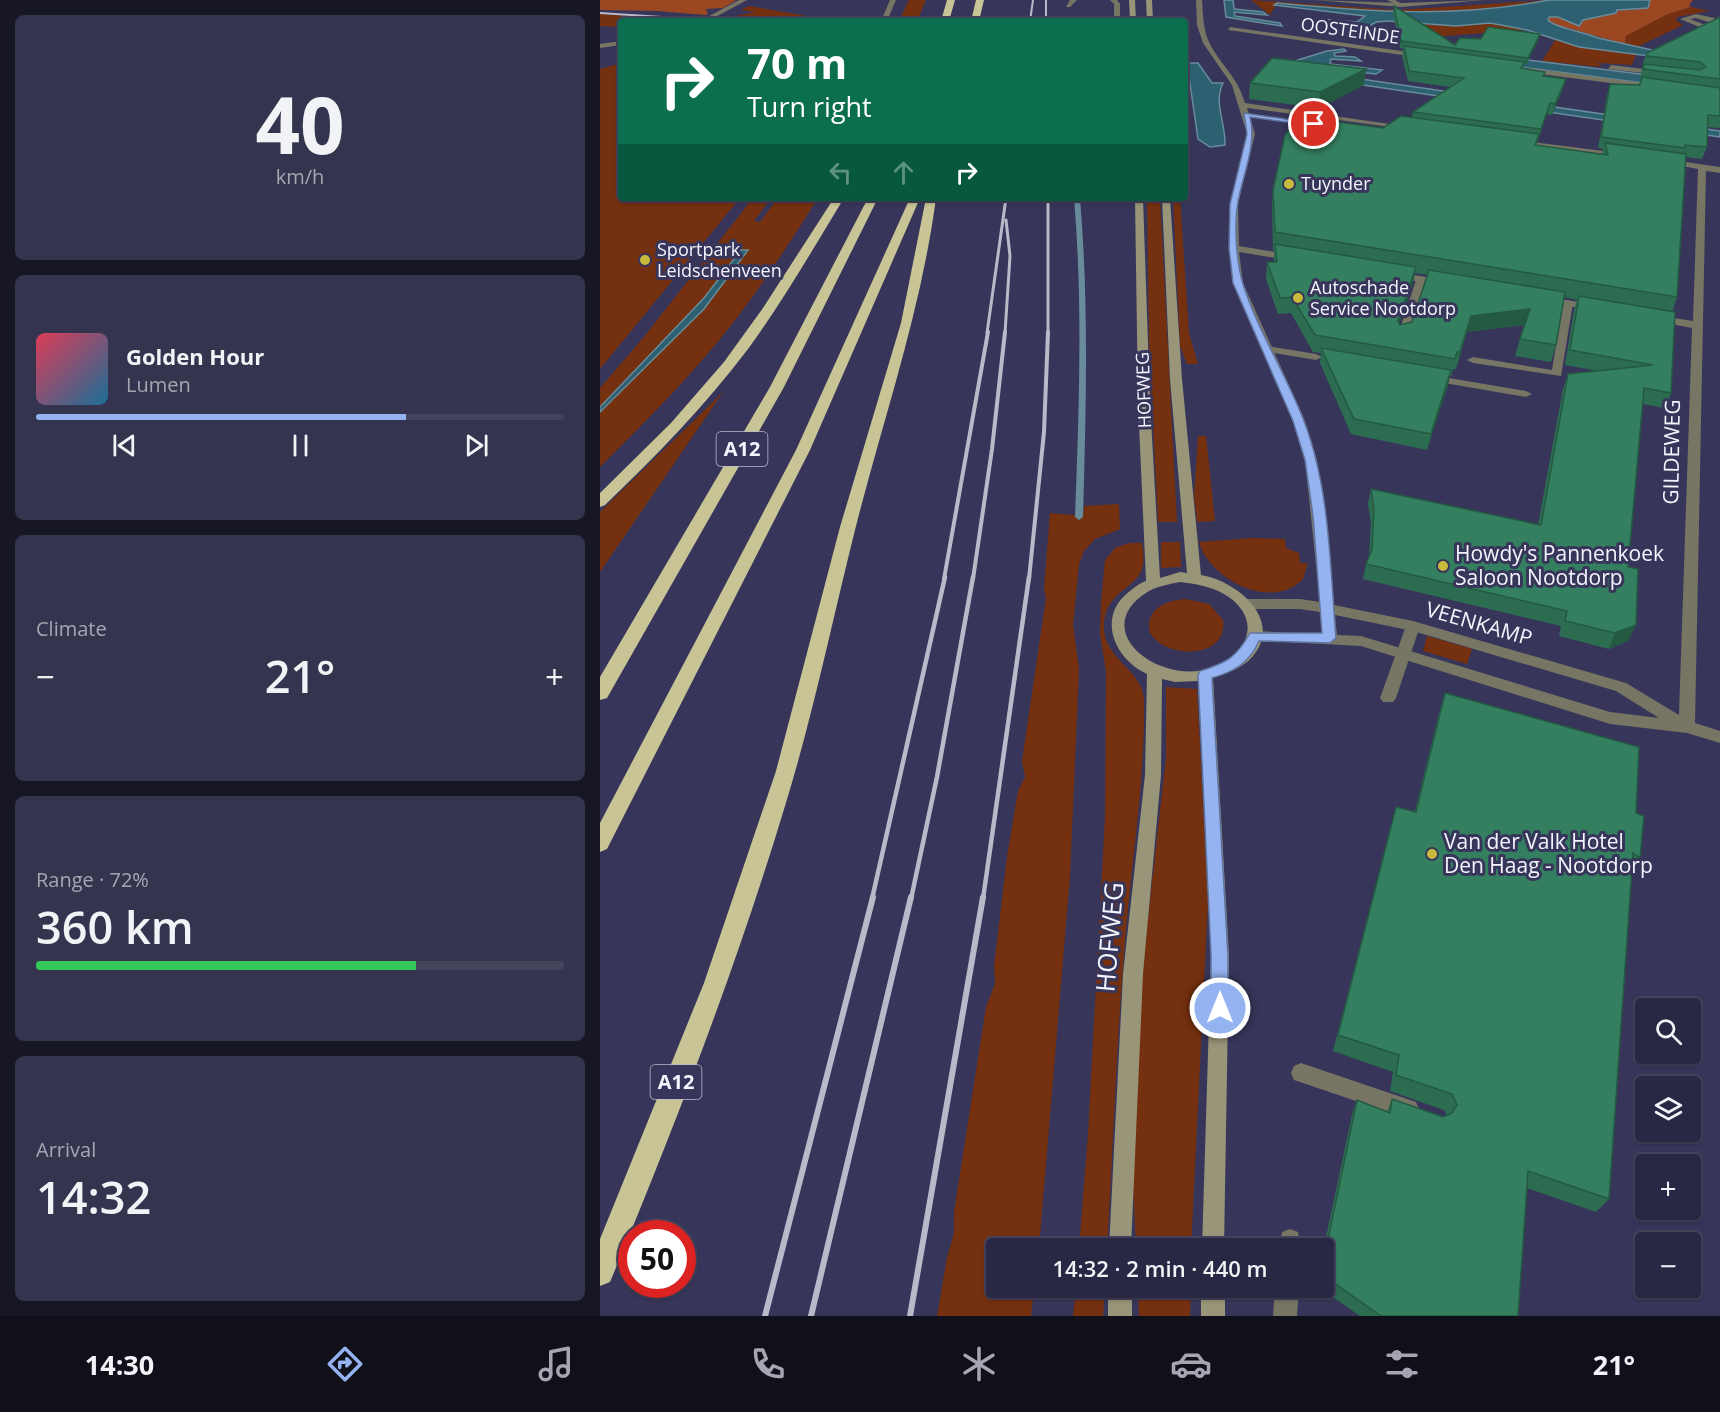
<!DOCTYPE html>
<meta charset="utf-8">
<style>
body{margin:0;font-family:"Open Sans",sans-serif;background:#35344f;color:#f1f3f6;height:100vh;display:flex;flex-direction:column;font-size:22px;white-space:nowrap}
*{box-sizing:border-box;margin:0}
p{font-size:20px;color:#a5a6b2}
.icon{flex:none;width:33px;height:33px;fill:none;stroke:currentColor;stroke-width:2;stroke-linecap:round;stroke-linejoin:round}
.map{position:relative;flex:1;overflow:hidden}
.panel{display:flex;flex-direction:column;gap:15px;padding:15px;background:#171625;width:600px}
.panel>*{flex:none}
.hud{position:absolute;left:18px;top:18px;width:570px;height:183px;border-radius:6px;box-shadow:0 2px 4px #0004,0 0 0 2px #45445d;background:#0b6e4f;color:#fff;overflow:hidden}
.controls{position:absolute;left:1035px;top:998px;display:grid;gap:12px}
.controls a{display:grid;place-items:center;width:66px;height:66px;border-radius:6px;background:#292844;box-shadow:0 2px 4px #0004,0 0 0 2px #45445d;font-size:30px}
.speed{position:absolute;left:18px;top:1220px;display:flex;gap:12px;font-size:30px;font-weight:700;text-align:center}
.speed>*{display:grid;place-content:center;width:78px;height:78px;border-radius:50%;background:#292844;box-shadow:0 2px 4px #0004,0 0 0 2px #45445d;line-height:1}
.speed .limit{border:9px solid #d22;background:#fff;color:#111}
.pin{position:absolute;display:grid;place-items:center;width:51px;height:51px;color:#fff;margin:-26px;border:3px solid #fff;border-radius:50%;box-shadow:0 2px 6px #0007}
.me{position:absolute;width:66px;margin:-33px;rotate:0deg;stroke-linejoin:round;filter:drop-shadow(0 0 4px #0008)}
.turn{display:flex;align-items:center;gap:21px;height:126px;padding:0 30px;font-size:27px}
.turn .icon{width:78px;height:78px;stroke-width:2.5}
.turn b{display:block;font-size:42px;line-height:51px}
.lanes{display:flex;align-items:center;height:57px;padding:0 30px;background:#0003;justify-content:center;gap:30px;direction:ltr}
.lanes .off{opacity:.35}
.big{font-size:45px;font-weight:600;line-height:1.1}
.panel .card{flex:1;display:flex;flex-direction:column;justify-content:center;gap:9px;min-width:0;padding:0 21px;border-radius:9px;background:#35344f}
.panel .dial{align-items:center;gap:0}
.dial b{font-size:78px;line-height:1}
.song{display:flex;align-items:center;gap:18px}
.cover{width:72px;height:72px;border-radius:9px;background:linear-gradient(135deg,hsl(350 70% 55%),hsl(200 70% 35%))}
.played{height:6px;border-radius:3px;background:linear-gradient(90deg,#95b2f1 70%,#45445d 70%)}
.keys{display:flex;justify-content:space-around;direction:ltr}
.heat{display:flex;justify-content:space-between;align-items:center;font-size:33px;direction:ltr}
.charge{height:9px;border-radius:4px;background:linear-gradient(90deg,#34c759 72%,#45445d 0)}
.trip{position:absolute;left:386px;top:1238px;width:348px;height:60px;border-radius:6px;background:#292844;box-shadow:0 2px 4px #0004,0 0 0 2px #45445d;font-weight:600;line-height:60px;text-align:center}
.menu{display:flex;height:96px;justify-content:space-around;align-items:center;background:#10101b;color:#a5a6b2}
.menu .icon{width:42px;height:42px}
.menu .active{color:#95b2f1}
.menu b{font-size:27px;color:#f1f3f6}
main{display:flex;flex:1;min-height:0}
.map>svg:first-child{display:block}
.green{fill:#75300f}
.forest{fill:#9a4722}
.water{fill:#2d6071;stroke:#688c9b;stroke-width:1.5}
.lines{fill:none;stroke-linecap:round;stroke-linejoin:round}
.stream{fill:#688c9b;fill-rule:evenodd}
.service{fill:#777563;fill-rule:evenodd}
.minor{fill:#777563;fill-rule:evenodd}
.secondary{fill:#989578;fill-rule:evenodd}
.motorway{fill:#c8c496;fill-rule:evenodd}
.rail-far4{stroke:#b9b9ca;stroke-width:2}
.rail-far3{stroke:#b9b9ca;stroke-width:3}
.rail-far2{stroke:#b9b9ca;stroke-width:4}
.rail-far1{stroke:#b9b9ca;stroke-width:4.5}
.rail{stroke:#b9b9ca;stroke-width:6}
.wall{fill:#2c6d52;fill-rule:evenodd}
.shaded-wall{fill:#245942}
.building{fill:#337f5f;stroke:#245942;stroke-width:1.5}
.route{fill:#95b2f1;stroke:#61749d;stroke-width:1.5}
.poi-dot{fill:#c8bb3b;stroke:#37365a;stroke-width:2}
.labels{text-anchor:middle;stroke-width:6;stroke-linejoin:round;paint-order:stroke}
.far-street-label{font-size:18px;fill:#f3f4fd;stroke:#37365a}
.far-poi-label{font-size:18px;fill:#f3f4fd;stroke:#37365a;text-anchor:start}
.shield{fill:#37365a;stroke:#bbc;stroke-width:1.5}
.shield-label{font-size:20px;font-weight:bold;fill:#f3f4fd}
.street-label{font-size:21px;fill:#f3f4fd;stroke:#37365a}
.poi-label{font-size:21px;fill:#f3f4fd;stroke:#37365a;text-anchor:start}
.near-street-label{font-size:26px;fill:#f3f4fd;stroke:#37365a}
</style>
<main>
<section class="panel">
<div class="card dial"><b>40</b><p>km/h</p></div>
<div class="card">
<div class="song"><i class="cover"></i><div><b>Golden Hour</b><p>Lumen</p></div></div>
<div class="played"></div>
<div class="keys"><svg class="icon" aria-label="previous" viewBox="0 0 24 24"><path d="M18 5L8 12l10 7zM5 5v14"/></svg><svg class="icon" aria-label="pause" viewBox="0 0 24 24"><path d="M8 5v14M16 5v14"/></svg><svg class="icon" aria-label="next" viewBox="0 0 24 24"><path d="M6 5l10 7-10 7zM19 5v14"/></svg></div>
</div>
<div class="card"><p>Climate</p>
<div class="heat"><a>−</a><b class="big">21°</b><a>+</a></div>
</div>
<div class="card"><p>Range · 72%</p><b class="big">360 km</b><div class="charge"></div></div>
<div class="card"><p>Arrival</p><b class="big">14:32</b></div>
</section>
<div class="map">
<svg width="1120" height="1316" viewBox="0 0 1120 1316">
<rect width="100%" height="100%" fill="#37365a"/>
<path class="green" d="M309,0H326L317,21H299Z
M651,0L798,10L949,0C858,18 769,12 677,3L670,15Z
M149,6L224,19L230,21H143L126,18L155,12L141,10Z
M1091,7L1109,11L1077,17L1076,20L1083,25L1037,47L1025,44L1026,36L1068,14Z
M0,14L96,20L21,21V27L0,26Z
M814,22L856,26L890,23L927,30L830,37Z
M956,39L979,47L1036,54L1032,65L998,63L1002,67L942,61Z
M21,63V198H140L0,369V69Z
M153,198H171L154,221L160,222L178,198H218C192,239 166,280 136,319C95,372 47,420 0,467V412L104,309L147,250H140L104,298L0,407V388L43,338Z
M547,198H560L577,522H558L549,344Z
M573,198H580L589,333L598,364H587L580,346Z
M123,392L0,572V512Z
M598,436H606L615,521L597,522L594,496Z
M519,504L520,529L495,539L484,551L479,564L473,625L479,669L470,876L439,1248H396V1287H434L431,1316H337L347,1258L354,1233V1212L386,1007L395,984L394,966L407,857L418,791L425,777L422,761L446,598L444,588L450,513L483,516L484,506Z
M653,538L685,539L686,548L699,553L700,563H708L703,579C672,612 609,579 599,542Z
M561,542H580L581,567L561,568Z
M529,543H542C543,550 544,559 543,566C537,590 503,591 504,628C504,660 544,670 544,701C545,786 530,870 524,954C516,1052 513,1150 507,1248H479L488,1134L505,817L506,672L500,634L501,602L505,560L515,548Z
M586,599L609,604L623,620C629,659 566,660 550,633C544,610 566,600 586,599Z
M827,636L872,649L867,664L823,651Z
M566,687L597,689L608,902L591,1248H536L533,1183L540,989L566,758Z
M476,1287H505L503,1316H473Z
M538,1287H591L590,1316H539Z"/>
<path class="forest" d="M0,0H135V1L123,8L106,9L108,14L105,15L58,11L0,10Z
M1050,0H1093L1089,5L1091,7L1068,14L1026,36L1025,44L953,24L947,20L949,17H958L979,26C992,7 1027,12 1047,8Z"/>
<path class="water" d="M624,0H633L634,9L663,12L667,15L634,12L635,16L680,23L682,26L626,17Z
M949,0H1050L1048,8L1017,10L1016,13L983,20L979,26L958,17H949L948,20C955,28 985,32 998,38L1120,65L979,47L927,30L890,23L856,26L788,21L776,22L760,32L747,31L753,25L720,19L757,22L765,16L674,5L677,3C770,12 856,18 949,0Z
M744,49L746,51L734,53L735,56L755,57L761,61L731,59L730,64L782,70L776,74L757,72L740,76L1120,131V137L687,74L672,68L727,51Z
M912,58L1120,84V93L921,67Z
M587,63H598L612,83H623C613,103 626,123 625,145L610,147L598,139Z
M141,250H148L104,309L0,412V407L104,298Z"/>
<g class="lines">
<path class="stream" d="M474,198H480C489,304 486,410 483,517L479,520L475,517C479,410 483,304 474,198Z"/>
<path class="service" d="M290,0H296L287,21H281Z
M470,0H477L470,7H466Z
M510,0H517L520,4V21H514V4Z
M787,0H795L804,5L799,6Z
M1011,65L1061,71L1065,73L1061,75L1008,69Z
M817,277L826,279L807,338L798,340L797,338Z
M968,300L973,303L961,376L873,363L867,360L873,357L952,370L963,303Z
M667,346L716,354L722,357L716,360L663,351V347Z
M831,375L926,391L932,394L926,397L827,380V376Z
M813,621L820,626L796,698L793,702H783L780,698L806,626Z
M701,1063L816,1102L819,1109L816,1116L809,1119L694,1080L691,1073L694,1066Z
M690,1229L698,1232L701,1248H679L682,1232Z
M675,1287H699L697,1316H673Z"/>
<path class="minor" d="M139,0H147L108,21H100Z
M596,0H602C603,14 603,29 609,42C620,65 637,75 645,103L810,127L806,129L647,108L655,134L638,204L639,246L694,255L699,258L694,261L639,252L643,283L705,421L717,460L734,605L813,621L1026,683L1079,715L1092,328L1055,321L1050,318L1055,315L1093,321L1098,169L1061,162L1065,159L1120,167V173L1106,171L1095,723L1120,731V743L1087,733L1010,724L761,646L650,640L648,636L650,632L655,631L722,634L720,612L700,609H647L640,604L647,599H700L720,602L705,460L693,421L633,283L629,248L630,204L647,134L632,85L603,43L597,25ZM735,615L813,631L1016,691L1059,718L1010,712L761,636L737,635Z
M714,0L801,3L885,0L801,7Z
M1096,14L1114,18L1120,24L1102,28L1080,19ZM1096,18L1112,23L1103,24L1090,19Z
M630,27L823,54L827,56L823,58L628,30Z
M21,41V45L0,48V44Z
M927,68L1058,85L1062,87L1058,89L924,72Z
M916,140L1020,153L1024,156L1020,159L913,144L912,142Z
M795,272L845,280L850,283L845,286L791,277V273Z
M943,296L996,305L1001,308L996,311L939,301V297Z"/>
<path class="secondary" d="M529,0H535L536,21H530Z
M546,0H552L553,21H547Z
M535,198H543L550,402L560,578L580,572L587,573L570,379L562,198H570L582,379L601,575C635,580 684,619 653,656C643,668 627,673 613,678L629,956L624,1248H602L611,956L598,681L575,682L562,679L561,775L543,974L531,1248H509L523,974L545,775L547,674C514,659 496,616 530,591C535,587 540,583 546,581L538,402ZM580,582C595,584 610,586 624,594C653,611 656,639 629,659C575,699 479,633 549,591C558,586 570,584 580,582Z
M508,1287H532V1316H508Z
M601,1287H625V1316H601Z"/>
<path class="motorway" d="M347,0H355L349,21H341Z
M376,0H384L379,21H371Z
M234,198H244C213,249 183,301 148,349C105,406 56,456 5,505L0,507V493L71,423L124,362L163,308Z
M268,198H278L184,387L7,698L0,700V677L170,387Z
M310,198H320L210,450L7,849L0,852V823L196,450Z
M326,198H336C321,312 283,419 255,530C232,622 213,715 185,806C136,968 75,1126 10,1282L0,1286V1239L104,983L176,771L240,527L301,323Z"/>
<path class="rail-far4" d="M446,0V21
M0,13L123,21
M430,21L433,0"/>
<path class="rail-far3" d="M448,198V333
M387,333L406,198
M405,333L410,256L406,220"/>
<path class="rail-far2" d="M344,579L388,332
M373,579L392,449L405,332
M429,579L444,432L448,332"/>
<path class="rail-far1" d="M272,899L345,577
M311,899L337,777L373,577
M383,899L429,577"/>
<path class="rail" d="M165,1316L273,897
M211,1316L311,897
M310,1316L383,897"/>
</g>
<path class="wall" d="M794,6L855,45L938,41L926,65L924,64L923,68L944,76L963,89L952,115L947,114L936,146L1002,154L1003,149L998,148L1007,95L1010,84L1039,85L1043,63L1047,53L1120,17V128L1107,127V147L1102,159L1086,157L1077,297L1072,312L1071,393L1065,408L1043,404L1028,567V641L1009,649L959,636L961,626L763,579L766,564L769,556L771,524L768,504L771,489L938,525L963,389L968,374L999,371L965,365L974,310L977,300L964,297L956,345L951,362L915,356L924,325L867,332L856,369H853L851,376H850L827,450L751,434L720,363L721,353L713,352L691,313L678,314L666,279L667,262H674V250L673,249L672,207L673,190L783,128L812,117L813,112L850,87L808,81L802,56L803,48H800L793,13ZM815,273L828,275L812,322L800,325L799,324L813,283Z
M650,83L764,85L719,108L649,99Z
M845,693L1036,813L1040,858L1032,871L1009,1199L996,1212L927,1188L918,1316H760L719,1287H723V1251L752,1115L757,1100L787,1112L792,1099L843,1117L847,1116L844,1110L790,1091L793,1072L733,1051L796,807L815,811L839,713Z"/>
<path class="shaded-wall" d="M940,34L938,41L926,65L928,58Z
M766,69L764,85L719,108L720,92Z
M966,79L963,89L952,115L955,104Z
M950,103L947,114L938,140L941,129Z
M816,267L813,283L795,337L798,321Z
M930,309L925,325L867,332L856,369L860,352L871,316Z
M851,370L848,386L827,450L831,434Z
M1036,625L1028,641L1009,649L1015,633Z"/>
<path class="building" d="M794,6L855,45L860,38L881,39L888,27L940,34L928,58L801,41Z
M1120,17V79L1043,69L1044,64L1099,70L1106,67L1100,62L1046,56L1047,53Z
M804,46L925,62L921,68L945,72L943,76L966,79L955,104L950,103L941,129L813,112L864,78L809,71Z
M672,58L766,69L720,92L650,83Z
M1042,77L1120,88V116L1108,115L1107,147L1085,145V148L1001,137L1010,84L1040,85Z
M801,116L939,134L935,145L1008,155L1005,143L1086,154L1077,297L675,232L673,190L685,135L698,117L783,128Z
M675,244L816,267L798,321L800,325L812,322L829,270L965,292L956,345L920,339L930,309L871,316L860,352H857L855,359L715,335L692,297L680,298L667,262H677Z
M979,296L1075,312L1071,393L1044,388L1028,567L1038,569L1036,625L1015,633L965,621L967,611L766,564L772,549L774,509L771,489L941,525L968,374L1053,365L970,350Z
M721,348L851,370L831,434L754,419Z
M845,693L1039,747L1036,813L1044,816L1040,858L1033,853L1009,1199L928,1171L918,1316H781L723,1275V1263L757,1100L790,1113L792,1099L843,1117L852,1113L857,1105L852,1094L796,1075L799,1055L738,1035L796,807L816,812Z"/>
<path class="route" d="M644,113L718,124L714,126L650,117C657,146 643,173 638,202C634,225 636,260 643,284C657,329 687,376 704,421C730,489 730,566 736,638L730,643L659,641C650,663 633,672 612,678L628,956V1008L626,1014L620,1017L613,1014L611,1008V956L598,675L600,671C626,663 636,658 650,633H722L713,516L705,460L693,421L633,283L629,248L630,204L647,134Z"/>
<g class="poi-dot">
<circle cx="689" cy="184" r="6"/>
<circle cx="45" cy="260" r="6"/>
<circle cx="698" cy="298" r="6"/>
<circle cx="843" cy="566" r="6"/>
<circle cx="832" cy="854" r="6"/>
</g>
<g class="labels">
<g class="far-street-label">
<text transform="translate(750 31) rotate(8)" y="6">OOSTEINDE</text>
<text transform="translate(544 390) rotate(-92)" y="6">HOFWEG</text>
</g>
<g class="far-poi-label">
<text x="701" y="190">Tuynder</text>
<text x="57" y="256">Sportpark<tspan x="57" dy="21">Leidschenveen</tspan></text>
<text x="710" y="294">Autoschade<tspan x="710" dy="21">Service Nootdorp</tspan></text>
</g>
<g class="shield">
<rect x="116.5" y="432" width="51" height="34" rx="4.5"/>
<rect x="50.5" y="1065" width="51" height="34" rx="4.5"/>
</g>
<g class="shield-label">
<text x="142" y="456">A12</text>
<text x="76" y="1089">A12</text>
</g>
<g class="street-label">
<text transform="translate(1072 452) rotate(-89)" y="7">GILDEWEG</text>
<text transform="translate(879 624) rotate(16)" y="7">VEENKAMP</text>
</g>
<g class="poi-label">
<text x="855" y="561">Howdy's Pannenkoek<tspan x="855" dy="24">Saloon Nootdorp</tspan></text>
<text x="844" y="849">Van der Valk Hotel<tspan x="844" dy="24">Den Haag - Nootdorp</tspan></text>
</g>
<g class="near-street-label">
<text transform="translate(510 937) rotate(-85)" y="9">HOFWEG</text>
</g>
</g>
</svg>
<div class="controls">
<a><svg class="icon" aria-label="search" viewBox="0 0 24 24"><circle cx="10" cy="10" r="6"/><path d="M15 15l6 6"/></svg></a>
<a><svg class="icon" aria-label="layers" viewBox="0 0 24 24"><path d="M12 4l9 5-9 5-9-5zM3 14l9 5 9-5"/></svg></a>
<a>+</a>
<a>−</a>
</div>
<div class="speed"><div class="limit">50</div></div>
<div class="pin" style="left:714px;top:124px;background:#d93025"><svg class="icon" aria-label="arrive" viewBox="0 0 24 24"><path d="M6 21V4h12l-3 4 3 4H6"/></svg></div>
<svg class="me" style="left:620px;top:1008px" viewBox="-20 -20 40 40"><circle r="17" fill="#95b2f1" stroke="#fff" stroke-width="3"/><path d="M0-11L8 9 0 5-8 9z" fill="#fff"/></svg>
<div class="trip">14:32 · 2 min · 440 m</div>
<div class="hud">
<div class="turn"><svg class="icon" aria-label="right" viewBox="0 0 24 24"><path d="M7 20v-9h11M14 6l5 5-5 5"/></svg><div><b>70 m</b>Turn right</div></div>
<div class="lanes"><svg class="icon off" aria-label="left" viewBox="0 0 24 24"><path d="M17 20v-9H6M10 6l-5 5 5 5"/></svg><svg class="icon off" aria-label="ahead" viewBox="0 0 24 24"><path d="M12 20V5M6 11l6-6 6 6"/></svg><svg class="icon" aria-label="right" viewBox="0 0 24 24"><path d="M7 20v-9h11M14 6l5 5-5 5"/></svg></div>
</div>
</div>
</main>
<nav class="menu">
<b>14:30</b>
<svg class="icon active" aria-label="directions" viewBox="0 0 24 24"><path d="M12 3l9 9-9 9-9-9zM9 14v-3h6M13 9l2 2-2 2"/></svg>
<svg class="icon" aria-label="music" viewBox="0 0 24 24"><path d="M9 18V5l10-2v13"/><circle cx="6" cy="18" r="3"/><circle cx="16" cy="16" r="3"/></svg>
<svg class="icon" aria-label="phone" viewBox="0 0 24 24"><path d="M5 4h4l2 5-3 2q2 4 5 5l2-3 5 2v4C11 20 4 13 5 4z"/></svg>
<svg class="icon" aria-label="climate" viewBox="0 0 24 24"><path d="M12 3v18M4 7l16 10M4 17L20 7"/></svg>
<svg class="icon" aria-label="car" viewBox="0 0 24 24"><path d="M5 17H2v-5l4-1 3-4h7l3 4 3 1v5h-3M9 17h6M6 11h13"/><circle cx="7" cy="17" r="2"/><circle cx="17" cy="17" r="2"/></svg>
<svg class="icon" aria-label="filters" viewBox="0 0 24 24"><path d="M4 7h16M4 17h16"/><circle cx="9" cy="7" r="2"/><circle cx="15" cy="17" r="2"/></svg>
<b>21°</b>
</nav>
